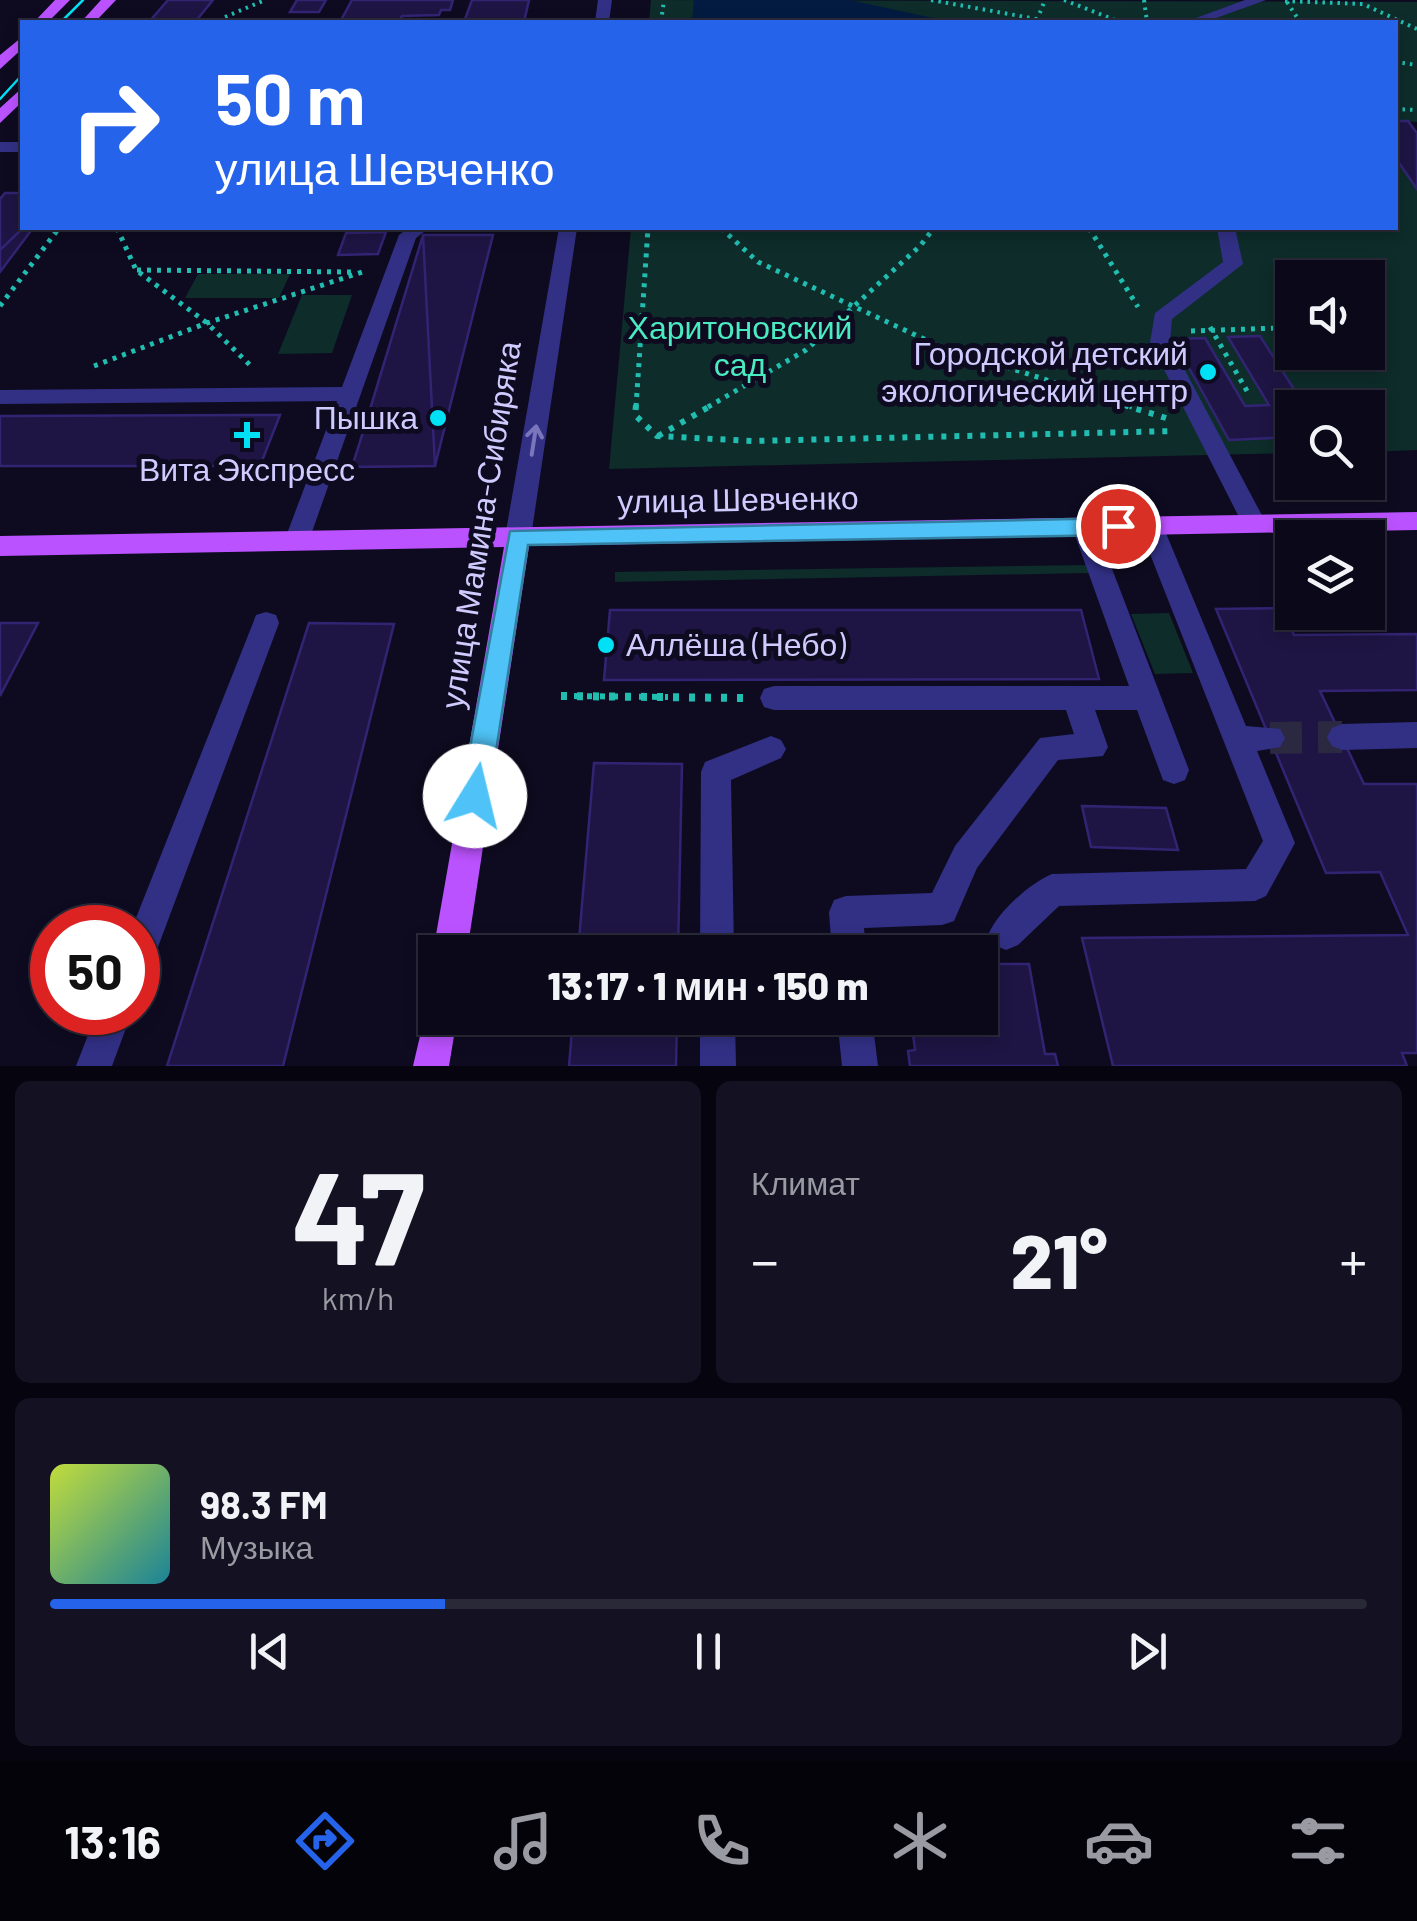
<!DOCTYPE html>
<html lang="ru">
<meta charset="utf-8">
<style>
body{margin:0;font-family:Barlow,sans-serif;background:#131122;color:#f1f3f6;height:100vh;display:flex;flex-direction:column;font-size:38px;white-space:nowrap}
*{box-sizing:border-box;margin:0}
p{font-size:32px;color:#999aa2}
.icon{flex:none;width:55px;height:55px;fill:none;stroke:currentColor;stroke-width:2;stroke-linecap:round;stroke-linejoin:round}
.map{position:relative;height:1066px;overflow:hidden}
.drawer{display:flex;flex-direction:column;gap:15px;padding:15px;background:#06040e;flex:1}
.drawer>*{flex:none}
.banner{position:absolute;left:20px;top:20px;width:1378px;height:210px;border-radius:0px;box-shadow:0 5px 15px #0003,0 0 0 2px #2a2938;background:#2563eb;color:#fff;overflow:hidden}
.buttons{position:absolute;left:1275px;top:260px;display:grid;gap:20px}
.buttons a{display:grid;place-items:center;width:110px;height:110px;border-radius:0px;background:#0a0819;box-shadow:0 5px 15px #0003,0 0 0 2px #2a2938;font-size:50px}
.speed{position:absolute;left:30px;top:905px;display:flex;gap:20px;font-size:50px;font-weight:700;text-align:center}
.speed>*{display:grid;place-content:center;width:130px;height:130px;border-radius:50%;background:#0a0819;box-shadow:0 5px 15px #0003,0 0 0 2px #2a2938;line-height:1}
.speed .limit{border:15px solid #d22;background:#fff;color:#111}
.pin{position:absolute;display:grid;place-items:center;width:85px;height:85px;color:#fff;margin:-42px;border:5px solid #fff;border-radius:50%;box-shadow:0 2px 10px #0007}
.me{position:absolute;width:110px;margin:-55px;rotate:9deg;stroke-linejoin:round;filter:drop-shadow(0 0 8px #0008)}
.turn{display:flex;align-items:center;gap:35px;height:210px;padding:0 30px;font-size:45px}
.turn .icon{width:130px;height:130px;stroke-width:2.5}
.turn b{display:block;font-size:70px;line-height:85px}
.big{font-size:75px;font-weight:800;line-height:1.1}
.drawer .tile{flex:1;display:flex;flex-direction:column;justify-content:center;gap:15px;min-width:0;padding:0 35px;border-radius:15px;background:#131122}
.drawer .dial{align-items:center;gap:0}
.dial b{font-size:130px;line-height:1}
.song{display:flex;align-items:center;gap:30px}
.cover{width:120px;height:120px;border-radius:15px;background:linear-gradient(135deg,hsl(70 70% 55%),hsl(190 70% 35%))}
.played{height:10px;border-radius:5px;background:linear-gradient(90deg,#2563eb 30%,#2a2938 30%)}
.keys{display:flex;justify-content:space-around;direction:ltr}
.heat{display:flex;justify-content:space-between;align-items:center;font-size:55px;direction:ltr}
.drawer .tiles{flex:1;display:grid;gap:15px;grid-template-columns:1fr 1fr}
.tile:last-child{grid-column:span 2}
.trip{position:absolute;left:418px;top:935px;width:580px;height:100px;border-radius:0px;background:#0a0819;box-shadow:0 5px 15px #0003,0 0 0 2px #2a2938;font-weight:800;line-height:100px;text-align:center}
.tabs{display:flex;height:160px;justify-content:space-around;align-items:center;background:#04030a;color:#999aa2}
.tabs .icon{width:70px;height:70px}
.tabs .on{color:#2563eb}
.tabs b{font-size:45px;color:#f1f3f6}
.map>svg:first-child{display:block}
.green{fill:#0d2c2a;fill-rule:evenodd}
.water{fill:#041b41}
.building{fill:#1e1544;stroke:#322473;stroke-width:2.5}
.lines{fill:none;stroke-linecap:round;stroke-linejoin:round}
.minor-tunnel{stroke:#2b2842;stroke-width:32;stroke-dasharray:32 16;stroke-linecap:butt}
.path-far3{stroke:#21bdb1;stroke-width:4;stroke-dasharray:2.5 5;stroke-linecap:butt}
.path-far2{stroke:#21bdb1;stroke-width:5;stroke-dasharray:4 6;stroke-linecap:butt}
.path-far1{stroke:#21bdb1;stroke-width:6;stroke-dasharray:5 8;stroke-linecap:butt}
.path{stroke:#21bdb1;stroke-width:8;stroke-dasharray:6 10;stroke-linecap:butt}
.minor{fill:#323085;fill-rule:evenodd}
.major{fill:#bb52ff;fill-rule:evenodd}
.tram{stroke:#00e1f6;stroke-width:2.5}
.oneway{stroke:#7976bc}
.route{fill:#4fc3f7;stroke:#337fa1;stroke-width:2.5}
.poi-dot{fill:#00e1f6;stroke:#0e0b21;stroke-width:4}
.labels{text-anchor:middle;stroke-width:10;stroke-linejoin:round;paint-order:stroke}
.park-label{font-size:32px;fill:#4bebc1;stroke:#0e0b21}
.poi-label{font-size:32px;fill:#d0cbff;stroke:#0e0b21;text-anchor:end}
.street-label{font-size:32px;fill:#d0cbff;stroke:#0e0b21}
</style>
<div class="map">
<svg width="1417" height="1066" viewBox="0 0 1417 1066">
<rect width="100%" height="100%" fill="#0e0b21"/>
<path class="green" d="M651,0L1417,2V122L1395,121V22H649Z
M1395,157L1417,189V450L1368,452V408H1292V453L609,469L631,228H1395ZM1292,278H1368V352H1292Z
M198,274H290L279,298H185Z
M302,295H352L332,353L278,354Z
M1087,565L1089,573L615,582V572Z
M1169,613L1193,673L1155,674L1131,614Z"/>
<path class="water" d="M694,0H850L951,22H692Z"/>
<path class="building" d="M168,0H213L195,22H149Z
M297,0H326L319,12H290Z
M352,0H453L450,10H441L439,15L402,16L399,22H340Z
M472,0H529L524,22H464Z
M1395,121H1408L1417,133V189L1395,157Z
M5,193H22L23,228L0,250V199Z
M23,228H33L0,272V250Z
M386,232L378,254L338,255L346,233Z
M423,235L435,466L352,467L364,429Z
M423,235H493L435,466Z
M1260,336L1306,408H1292V437L1229,440L1173,339L1205,338L1245,406L1269,405L1228,337Z
M280,415L260,466H0V416Z
M1282,608L1294,635L1417,634V690L1320,691L1364,784H1417V1053H1402L1407,1066H1113L1082,938L1408,935L1380,872L1326,873L1216,609Z
M610,610H1081L1099,679L604,680Z
M0,623H38L0,696Z
M309,623L394,624L283,1066H167Z
M594,763L682,764L678,952H578Z
M1082,806L1166,808L1178,850L1091,847Z
M980,964H1029L1045,1054H1055L1058,1066H910L908,1051L915,1050L911,1018H980Z
M573,1018H677L676,1066H569Z"/>
<g class="lines">
<path class="minor-tunnel" d="M1270,738L1342,737"/>
<path class="path-far3" d="M931,0L1053,22
M1064,0L1120,22
M1144,0L1147,22
M1285,1L1363,4L1417,29
M1287,2L1300,22
M225,17L265,0
M1037,20L1045,0
M661,22L664,0
M1395,62L1417,65
M1395,109L1417,110"/>
<path class="path-far2" d="M117,228L136,270L207,323L252,367
M721,228L758,262L937,345L1132,407
M1089,228L1138,307
M137,270L354,272
M0,306L59,228
M1210,327L1247,391
M1191,331L1279,328
M94,366L207,323L365,271
M636,407L648,228
M708,407L806,350L920,246L934,228"/>
<path class="path-far1" d="M636,405L635,415L657,436L753,441L1175,431
M1124,405L1166,418
M658,436L712,405
M561,696L668,697"/>
<path class="path" d="M561,696L745,698"/>
<path class="minor" d="M598,0H612L609,22H595Z
M1245,0H1266L1205,22H1185Z
M0,142H22V152H0Z
M408,228H429L416,238L307,546H289L285,539L337,401L0,404V390L342,387L399,235Z
M559,228H577L531,537L527,544H509L505,537Z
M1217,228H1235L1243,264L1172,319L1170,342L1266,523L1263,530H1245L1242,523L1150,342L1155,313L1223,262Z
M1151,517L1160,519L1163,526L1246,726L1280,729L1285,738L1280,747L1257,751L1295,843L1266,896L1255,901L1059,906L1018,945L1006,950L994,945L989,933C999,911 1030,883 1052,874L1246,869L1263,841L1139,526L1142,519Z
M1084,518L1093,520L1096,527L1189,770L1185,780L1174,784L1163,780L1137,710H1095L1108,747L1103,756L1058,760L977,868L954,921L942,925L864,928L866,952H832L829,912L834,900L846,896L932,893L955,846L1040,738L1074,734L1066,710H774L764,707L760,698L764,689L774,686H1129L1072,527L1075,520Z
M266,612L276,615L279,623L155,955L150,967L138,972V928H132L253,623L256,615Z
M1417,722V748L1342,750L1332,746L1327,737L1332,728L1342,724Z
M771,736L781,740L786,749L781,758L731,780L734,952H700L701,772L705,762Z
M97,1012H132L112,1066H76Z
M700,1018H735L736,1066H700Z
M837,1018H872L878,1066H842Z"/>
<path class="major" d="M55,0H70L48,22H34Z
M101,0H116L95,22H81Z
M22,37V49L0,69V55Z
M22,88V102L0,123V108Z
M1417,512V530L529,546L467,952H435V957L433,952L504,547L0,556V536Z
M435,1002V1018H457L449,1066H413L427,1006Z"/>
<path class="tram" d="M61,22L83,0
M0,99L22,75"/>
</g>
<defs><path id="oneway-shaft" d="M-6 0H5M1.5-3L5.5 0L1.5 3" fill="none" stroke-width="1.6" stroke-linecap="round" stroke-linejoin="round" transform="scale(2.5)"/></defs>
<use class="oneway" href="#oneway-shaft" transform="translate(534 440) rotate(-81)"/>
<path class="route" d="M1118,518L1129,526L1118,535L528,545L489,796L485,806L475,809L465,806L461,796L510,531Z"/>
<g class="poi-dot">
<circle cx="1208" cy="372" r="10"/>
<circle cx="438" cy="418" r="10"/>
<path d="M242 420h10v10h10v10h-10v10h-10v-10h-10v-10h10z"/>
<circle cx="606" cy="645" r="10"/>
</g>
<g class="labels">
<g class="park-label">
<text x="740" y="339">Харитоновский<tspan x="740" dy="37">сад</tspan></text>
</g>
<g class="poi-label">
<text x="1188" y="365">Городской детский<tspan x="1188" dy="37">экологический центр</tspan></text>
<text x="418" y="429">Пышка</text>
<text x="247" y="481" text-anchor="middle">Вита Экспресс</text>
<text x="626" y="656" text-anchor="start">Аллёша (Небо)</text>
</g>
<g class="street-label">
<text transform="translate(738 500) rotate(-1)" y="11">улица Шевченко</text>
<text transform="translate(481 525) rotate(-81)" y="11">улица Мамина-Сибиряка</text>
</g>
</g>
</svg>
<div class="buttons">
<a><svg class="icon" aria-label="sound" viewBox="0 0 24 24"><path d="M4 9h4l5-4v14l-5-4H4zM17 9q2 3 0 6"/></svg></a>
<a><svg class="icon" aria-label="search" viewBox="0 0 24 24"><circle cx="10" cy="10" r="6"/><path d="M15 15l6 6"/></svg></a>
<a><svg class="icon" aria-label="layers" viewBox="0 0 24 24"><path d="M12 4l9 5-9 5-9-5zM3 14l9 5 9-5"/></svg></a>
</div>
<div class="speed"><div class="limit">50</div></div>
<div class="pin" style="left:1118px;top:526px;background:#d93025"><svg class="icon" aria-label="arrive" viewBox="0 0 24 24"><path d="M6 21V4h12l-3 4 3 4H6"/></svg></div>
<svg class="me" style="left:475px;top:796px" viewBox="-20 -20 40 40"><circle r="19" fill="#fff"/><path d="M0-13L10 11 0 6-10 11z" fill="#4fc3f7"/></svg>
<div class="trip">13:17 · 1 мин · 150 m</div>
<div class="banner">
<div class="turn"><svg class="icon" aria-label="right" viewBox="0 0 24 24"><path d="M7 20v-9h11M14 6l5 5-5 5"/></svg><div><b>50 m</b>улица Шевченко</div></div>
</div>
</div>
<section class="drawer">
<div class="tiles">
<div class="tile dial"><b>47</b><p>km/h</p></div>
<div class="tile"><p>Климат</p>
<div class="heat"><a>−</a><b class="big">21°</b><a>+</a></div>
</div>
<div class="tile">
<div class="song"><i class="cover"></i><div><b>98.3 FM</b><p>Музыка</p></div></div>
<div class="played"></div>
<div class="keys"><svg class="icon" aria-label="previous" viewBox="0 0 24 24"><path d="M18 5L8 12l10 7zM5 5v14"/></svg><svg class="icon" aria-label="pause" viewBox="0 0 24 24"><path d="M8 5v14M16 5v14"/></svg><svg class="icon" aria-label="next" viewBox="0 0 24 24"><path d="M6 5l10 7-10 7zM19 5v14"/></svg></div>
</div>
</div>
</section>
<nav class="tabs">
<b>13:16</b>
<svg class="icon on" aria-label="directions" viewBox="0 0 24 24"><path d="M12 3l9 9-9 9-9-9zM9 14v-3h6M13 9l2 2-2 2"/></svg>
<svg class="icon" aria-label="music" viewBox="0 0 24 24"><path d="M9 18V5l10-2v13"/><circle cx="6" cy="18" r="3"/><circle cx="16" cy="16" r="3"/></svg>
<svg class="icon" aria-label="phone" viewBox="0 0 24 24"><path d="M5 4h4l2 5-3 2q2 4 5 5l2-3 5 2v4C11 20 4 13 5 4z"/></svg>
<svg class="icon" aria-label="climate" viewBox="0 0 24 24"><path d="M12 3v18M4 7l16 10M4 17L20 7"/></svg>
<svg class="icon" aria-label="car" viewBox="0 0 24 24"><path d="M5 17H2v-5l4-1 3-4h7l3 4 3 1v5h-3M9 17h6M6 11h13"/><circle cx="7" cy="17" r="2"/><circle cx="17" cy="17" r="2"/></svg>
<svg class="icon" aria-label="filters" viewBox="0 0 24 24"><path d="M4 7h16M4 17h16"/><circle cx="9" cy="7" r="2"/><circle cx="15" cy="17" r="2"/></svg>
</nav>
